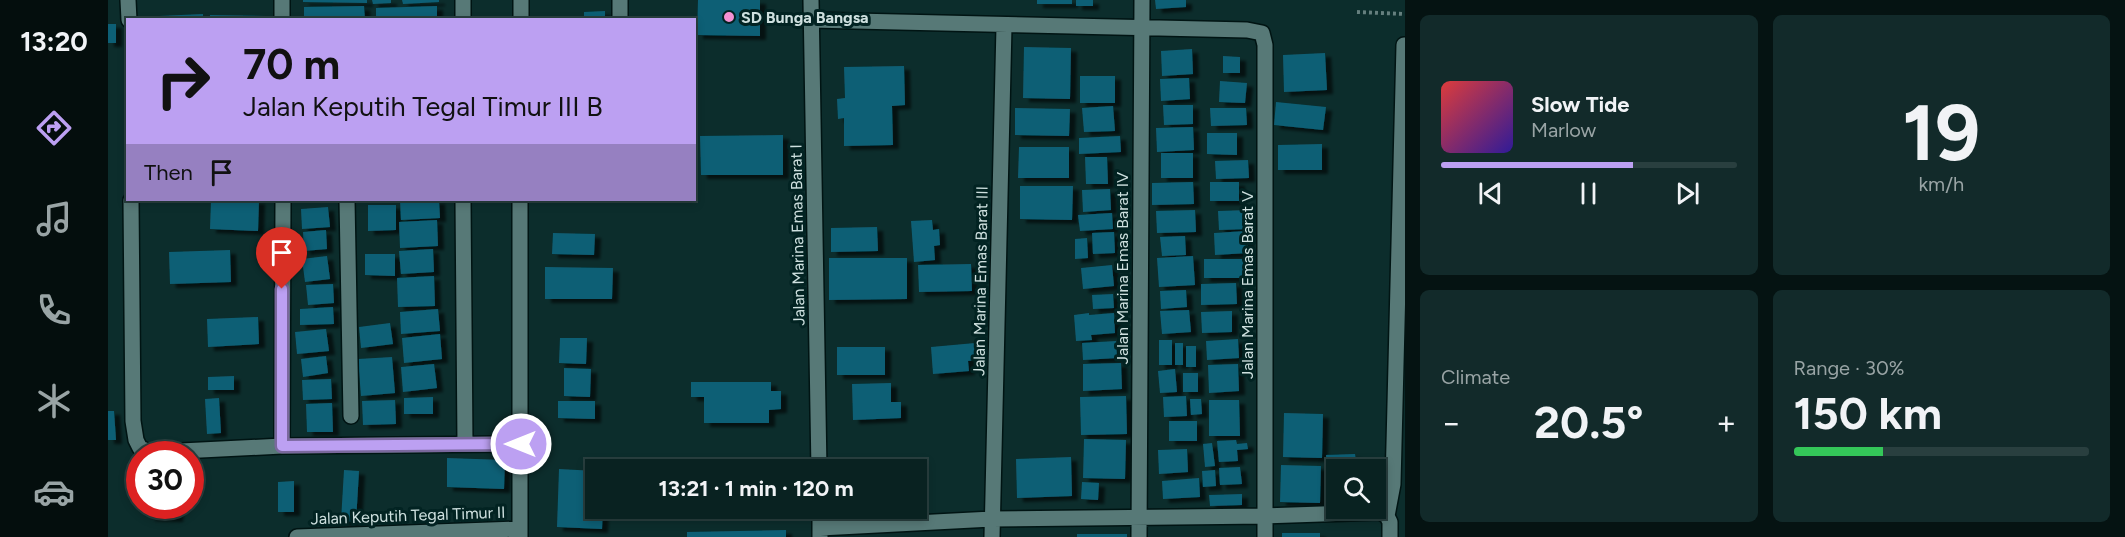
<!DOCTYPE html>
<meta charset="utf-8">
<style>
body{margin:0;font-family:Figtree,sans-serif;background:#122a2a;color:#f1f3f6;height:100vh;display:flex;flex-direction:column;font-size:22px;white-space:nowrap}
*{box-sizing:border-box;margin:0}
p{font-size:20px;color:#99a4a5}
.icon{flex:none;width:33px;height:33px;fill:none;stroke:currentColor;stroke-width:2;stroke-linecap:round;stroke-linejoin:round}
.map{position:relative;flex:1;overflow:hidden}
.sheet{display:flex;flex-direction:column;gap:15px;padding:15px;background:#051312;width:720px}
.sheet>*{flex:none}
.banner{position:absolute;left:18px;top:18px;width:570px;height:183px;border-radius:0px;box-shadow:0 3px 9px #0003,0 0 0 2px #293f3f;background:#bca0f2;color:#111;overflow:hidden}
.controls{position:absolute;left:1218px;top:459px;display:grid;gap:12px}
.controls a{display:grid;place-items:center;width:60px;height:60px;border-radius:0px;background:#092221;box-shadow:0 3px 9px #0003,0 0 0 2px #293f3f;font-size:30px}
.speed{position:absolute;left:18px;top:441px;display:flex;gap:12px;font-size:30px;font-weight:700;text-align:center}
.speed>*{display:grid;place-content:center;width:78px;height:78px;border-radius:50%;background:#092221;box-shadow:0 3px 9px #0003,0 0 0 2px #293f3f;line-height:1}
.speed .limit{border:9px solid #d22;background:#fff;color:#111}
.pin{position:absolute;display:grid;place-items:center;width:51px;height:51px;color:#fff;margin:-62px -26px;border-radius:50% 50% 50% 0;rotate:-45deg;box-shadow:0 0 6px #0007}
.pin .icon{rotate:45deg}
.me{position:absolute;width:66px;margin:-33px;rotate:270deg;stroke-linejoin:round;filter:drop-shadow(0 0 4px #0008)}
.turn{display:flex;align-items:center;gap:21px;height:126px;padding:0 18px;font-size:27px}
.turn .icon{width:78px;height:78px;stroke-width:2.5}
.turn b{display:block;font-size:42px;line-height:51px}
.then{display:flex;align-items:center;height:57px;padding:0 18px;background:#0003;gap:12px;font-size:22px}
.big{font-size:45px;font-weight:700;line-height:1.1}
.sheet .widget{flex:1;display:flex;flex-direction:column;justify-content:center;gap:9px;min-width:0;padding:0 21px;border-radius:9px;background:#122a2a}
.sheet .dial{align-items:center;gap:0}
.dial b{font-size:78px;line-height:1}
.song{display:flex;align-items:center;gap:18px}
.cover{width:72px;height:72px;border-radius:9px;background:linear-gradient(135deg,hsl(0 70% 55%),hsl(250 70% 35%))}
.played{height:6px;border-radius:3px;background:linear-gradient(90deg,#bca0f2 65%,#293f3f 65%)}
.keys{display:flex;justify-content:space-around;direction:ltr}
.heat{display:flex;justify-content:space-between;align-items:center;font-size:33px;direction:ltr}
.charge{height:9px;border-radius:4px;background:linear-gradient(90deg,#34c759 30%,#293f3f 0)}
.sheet .tiles{flex:1;display:grid;gap:15px;grid-template-columns:repeat(2,1fr)}
.trip{position:absolute;left:477px;top:459px;width:342px;height:60px;border-radius:0px;background:#092221;box-shadow:0 3px 9px #0003,0 0 0 2px #293f3f;font-weight:700;line-height:60px;text-align:center}
main{display:flex;flex:1;min-height:0}
.menu{display:flex;flex-direction:column;width:108px;justify-content:space-around;align-items:center;background:#040e0d;color:#99a4a5}
.menu .icon{width:42px;height:42px}
.menu .on{color:#bca0f2}
.menu b{font-size:27px;color:#f1f3f6}
.map>svg:first-child{display:block}
.building{fill:#0f5f75;filter:url(#shadow)}
.lines{fill:none;stroke-linecap:round;stroke-linejoin:round}
.street-casing{stroke:#001413;stroke-width:18}
.path{stroke:#657f7e;stroke-width:4;stroke-dasharray:3 3;stroke-linecap:butt}
.street{stroke:#577977;stroke-width:15}
.route-casing{stroke:#7a689d;stroke-width:15}
.route{stroke:#bca0f2;stroke-width:10}
.poi-dot{fill:#f491d3;stroke:#022322;stroke-width:2}
.labels{text-anchor:middle;stroke-width:6;stroke-linejoin:round;paint-order:stroke}
.poi-label{font-size:16px;font-weight:bold;fill:#cee0df;stroke:#022322;text-anchor:start}
.street-label{font-size:16px;fill:#cee0df;stroke:#022322}
</style>
<main>
<nav class="menu">
<b>13:20</b>
<svg class="icon on" aria-label="directions" viewBox="0 0 24 24"><path d="M12 3l9 9-9 9-9-9zM9 14v-3h6M13 9l2 2-2 2"/></svg>
<svg class="icon" aria-label="music" viewBox="0 0 24 24"><path d="M9 18V5l10-2v13"/><circle cx="6" cy="18" r="3"/><circle cx="16" cy="16" r="3"/></svg>
<svg class="icon" aria-label="phone" viewBox="0 0 24 24"><path d="M5 4h4l2 5-3 2q2 4 5 5l2-3 5 2v4C11 20 4 13 5 4z"/></svg>
<svg class="icon" aria-label="climate" viewBox="0 0 24 24"><path d="M12 3v18M4 7l16 10M4 17L20 7"/></svg>
<svg class="icon" aria-label="car" viewBox="0 0 24 24"><path d="M5 17H2v-5l4-1 3-4h7l3 4 3 1v5h-3M9 17h6M6 11h13"/><circle cx="7" cy="17" r="2"/><circle cx="17" cy="17" r="2"/></svg>
</nav>
<div class="map">
<svg width="1297" height="537" viewBox="0 0 1297 537">
<defs>
<filter id="shadow"><feDropShadow dx="6" dy="4" stdDeviation="1.5" flood-color="#0009"/></filter>
</defs>
<rect width="100%" height="100%" fill="#0c2d2c"/>
<path class="building" d="M195,0H259V3L195,2Z
M264,0H283V3L265,4Z
M294,0H331V2L295,4Z
M590,0H652V36L589,35Z
M929,0H964V4H929Z
M968,0H985V6H968Z
M1047,0H1078V7L1048,9Z
M256,6L257,20H196V7Z
M329,6V20H268V8Z
M497,11V20H476V12Z
M95,14V20H29V17Z
M102,15L158,16V20H102Z
M0,24H8V43H0Z
M916,47L963,48L962,99L915,98Z
M1084,49L1085,74L1054,76L1053,51Z
M1217,53L1219,90L1176,92L1175,55Z
M1115,56L1132,57V73H1115Z
M796,66L797,105L784,106L785,145L736,146V118L730,119L729,99L737,98L736,67Z
M972,76H1007V103H972Z
M1081,78L1082,99L1053,101L1052,79Z
M1112,81L1139,83L1137,103L1111,102Z
M1168,102L1218,107L1215,130L1166,125Z
M1055,105H1085V124L1056,125Z
M1005,106L1007,131L976,132L974,108Z
M907,108L962,109L961,136L907,135Z
M1102,108H1138L1139,125L1103,126Z
M1085,127L1086,150L1049,152L1048,128Z
M1099,133H1129V155L1099,154Z
M675,135V175H593L592,136Z
M1012,136L1013,152L971,154V138Z
M1214,144V170H1170V145Z
M911,147H961V178H910Z
M1053,153H1085V178H1053Z
M977,157H999L1000,184H978Z
M1140,160L1141,178L1108,179L1107,161Z
M1085,182L1086,204L1044,205V183Z
M1102,182H1131V201H1102Z
M912,186H965L964,220L912,219Z
M1002,189L1003,210L975,212L974,190Z
M103,200H151L150,231L102,229Z
M292,200H331L332,218L293,220Z
M260,205H288V230L260,231Z
M220,207L222,227L194,229L193,209Z
M1087,210L1088,232L1049,233L1048,211Z
M1140,210L1141,229L1111,230L1110,211Z
M1004,213L1005,229L972,231L970,215Z
M329,220L330,246L292,248L291,222Z
M824,220L825,230L831,229L832,245L826,246L827,260L806,262L803,221Z
M769,227L770,251L723,252V228Z
M218,230L219,249L196,251L195,232Z
M1139,231L1140,253L1107,255L1106,233Z
M1006,232L1007,253L985,254L984,233Z
M445,233L487,234L486,255L444,254Z
M1077,236L1078,255L1054,256L1052,237Z
M979,238L980,258L967,259V239Z
M325,249L326,272L293,274L291,251Z
M122,250L123,282L62,284L61,252Z
M257,254H287V276L257,275Z
M219,256L222,279L197,282L194,259Z
M1085,256L1087,285L1051,287L1049,258Z
M721,258H799V299L721,300Z
M1096,259H1140L1139,278H1096Z
M863,264L864,291L811,292L810,265Z
M1004,265L1006,286L975,289L973,268Z
M437,267L505,268L504,299H437Z
M326,276L327,306L290,307L289,278Z
M1128,283L1129,304L1093,305V284Z
M225,284L226,303L200,305L198,285Z
M1078,290L1079,307L1053,309L1052,291Z
M1005,294L1006,308L985,309L984,295Z
M225,307L226,324L192,325V309Z
M330,309L332,331L293,334L292,312Z
M1081,310L1083,332L1054,334L1052,311Z
M1124,311V332L1094,333L1093,312Z
M981,313V315L1006,313L1007,333L983,335L984,340L968,341L966,315Z
M150,317L151,344L100,347L99,319Z
M282,323L285,344L253,348L251,327Z
M218,329L221,351L189,354L187,332Z
M332,334L334,359L296,363L294,338Z
M452,338H479L478,364L451,363Z
M1130,339L1131,358L1099,360L1098,341Z
M1051,340H1064V365H1051Z
M1008,341L1009,358L975,360L974,343Z
M867,343L869,360L860,361L861,371L825,374L823,347Z
M1067,343H1075V365H1067Z
M1078,346H1088V367H1078Z
M729,347H777V375H729Z
M218,356L220,373L195,377L193,359Z
M284,357L287,393L253,396L250,359Z
M1013,363L1014,389L975,391V364Z
M326,364L329,388L295,392L293,367Z
M1130,364L1131,391L1101,393L1100,365Z
M456,368L483,369L482,397L456,396Z
M1067,369L1069,392L1052,393L1050,371Z
M1075,373H1090V392H1075Z
M126,376V390H100V377Z
M223,379L224,399L195,400L194,380Z
M583,382H663V391H673V409L661,410V423H596V397H583Z
M783,383V402H793V418L745,420L744,384Z
M1018,396L1019,434L973,435L972,397Z
M1078,396L1079,416L1056,417L1055,397Z
M325,397V414H296V398Z
M111,398L113,433L99,434L97,399Z
M1082,399H1093L1094,414L1083,415Z
M287,400L288,424L255,425L254,401Z
M1101,400H1131L1132,436H1101Z
M450,401H487V419L450,418Z
M224,403L225,432H199L198,404Z
M0,411H6L8,440H0Z
M1176,413L1215,414L1214,458L1175,457Z
M1061,421H1089V441H1061Z
M976,439L1018,440L1017,479L975,478Z
M1128,440L1129,444L1139,443L1140,449L1129,450L1130,461L1111,462L1109,441Z
M1104,443L1107,466L1097,467L1095,444Z
M1079,449L1080,472L1051,474L1050,450Z
M1247,454L1248,460L1273,459L1274,493H1268V470H1228V496H1220L1218,455Z
M963,457L964,496L909,498L908,459Z
M339,458L397,460L396,489L339,487Z
M724,459L793,461V470H724Z
M1173,465L1213,466L1212,503L1172,502Z
M1132,467L1134,484L1112,485L1111,468Z
M451,469L488,471V508H495L494,529L449,527Z
M236,470L251,471L248,522L233,521Z
M1107,470L1108,486L1095,487L1094,471Z
M1091,478L1092,497L1055,499L1054,481Z
M186,481V512H170V482Z
M974,482L991,483L990,500L973,499Z
M1134,494V505L1102,506L1101,495Z
M42,506H70L69,518L41,517Z
M678,530V537H579V532Z
M1174,533H1212V537H1174Z
M969,534H1019V537H969Z"/>
<g class="lines">
<defs>
<path id="street" d="M20,0L21,20
M174,0V20
M703,0L711,470
M355,20V0
M413,20V0
M512,20V0
M703,20L1139,30L1154,33L1157,45V537
M23,200L25,421L28,440L32,448L42,452H53L174,446L413,444
M239,200L243,416
M355,200L357,443
M412,200V537
M174,446L175,200
M712,508V537
M1279,516L1285,484L1296,45
M1279,516L1282,522V537
M712,528L884,519L1158,516L1272,512L1279,516
M189,537L412,529
M884,537L896,26
M1031,537L1034,0"/>
</defs>
<use href="#street" class="street-casing"/>
<path class="path" d="M1249,12L1297,14"/>
<use href="#street" class="street"/>
</g>
<g class="lines">
<defs>
<path id="route" d="M174,289V446L413,444"/>
</defs>
<use href="#route" class="route-casing"/>
<use href="#route" class="route"/>
</g>
<circle class="poi-dot" cx="621" cy="17" r="6"/>
<g class="labels">
<g class="poi-label">
<text x="633" y="23">SD Bunga Bangsa</text>
</g>
<g class="street-label">
<text transform="translate(689 235) rotate(-91)" y="6">Jalan Marina Emas Barat I</text>
<text transform="translate(1014 268) rotate(-90)" y="6">Jalan Marina Emas Barat IV</text>
<text transform="translate(872 281) rotate(-89)" y="6">Jalan Marina Emas Barat III</text>
<text transform="translate(1139 285) rotate(-90)" y="6">Jalan Marina Emas Barat V</text>
<text transform="translate(300 515) rotate(-2)" y="6">Jalan Keputih Tegal Timur II</text>
</g>
</g>
</svg>
<div class="controls">
<a><svg class="icon" aria-label="search" viewBox="0 0 24 24"><circle cx="10" cy="10" r="6"/><path d="M15 15l6 6"/></svg></a>
</div>
<div class="speed"><div class="limit">30</div></div>
<div class="pin" style="left:174px;top:289px;background:#d93025"><svg class="icon" aria-label="arrive" viewBox="0 0 24 24"><path d="M6 21V4h12l-3 4 3 4H6"/></svg></div>
<svg class="me" style="left:413px;top:444px" viewBox="-20 -20 40 40"><circle r="17" fill="#bca0f2" stroke="#fff" stroke-width="3"/><path d="M0-11L8 9 0 5-8 9z" fill="#fff"/></svg>
<div class="trip">13:21 · 1 min · 120 m</div>
<div class="banner">
<div class="turn"><svg class="icon" aria-label="right" viewBox="0 0 24 24"><path d="M7 20v-9h11M14 6l5 5-5 5"/></svg><div><b>70 m</b>Jalan Keputih Tegal Timur III B</div></div>
<div class="then">Then<svg class="icon" aria-label="arrive" viewBox="0 0 24 24"><path d="M6 21V4h12l-3 4 3 4H6"/></svg></div>
</div>
</div>
<section class="sheet">
<div class="tiles">
<div class="widget">
<div class="song"><i class="cover"></i><div><b>Slow Tide</b><p>Marlow</p></div></div>
<div class="played"></div>
<div class="keys"><svg class="icon" aria-label="previous" viewBox="0 0 24 24"><path d="M18 5L8 12l10 7zM5 5v14"/></svg><svg class="icon" aria-label="pause" viewBox="0 0 24 24"><path d="M8 5v14M16 5v14"/></svg><svg class="icon" aria-label="next" viewBox="0 0 24 24"><path d="M6 5l10 7-10 7zM19 5v14"/></svg></div>
</div>
<div class="widget dial"><b>19</b><p>km/h</p></div>
<div class="widget"><p>Climate</p>
<div class="heat"><a>−</a><b class="big">20.5°</b><a>+</a></div>
</div>
<div class="widget"><p>Range · 30%</p><b class="big">150 km</b><div class="charge"></div></div>
</div>
</section>
</main>
